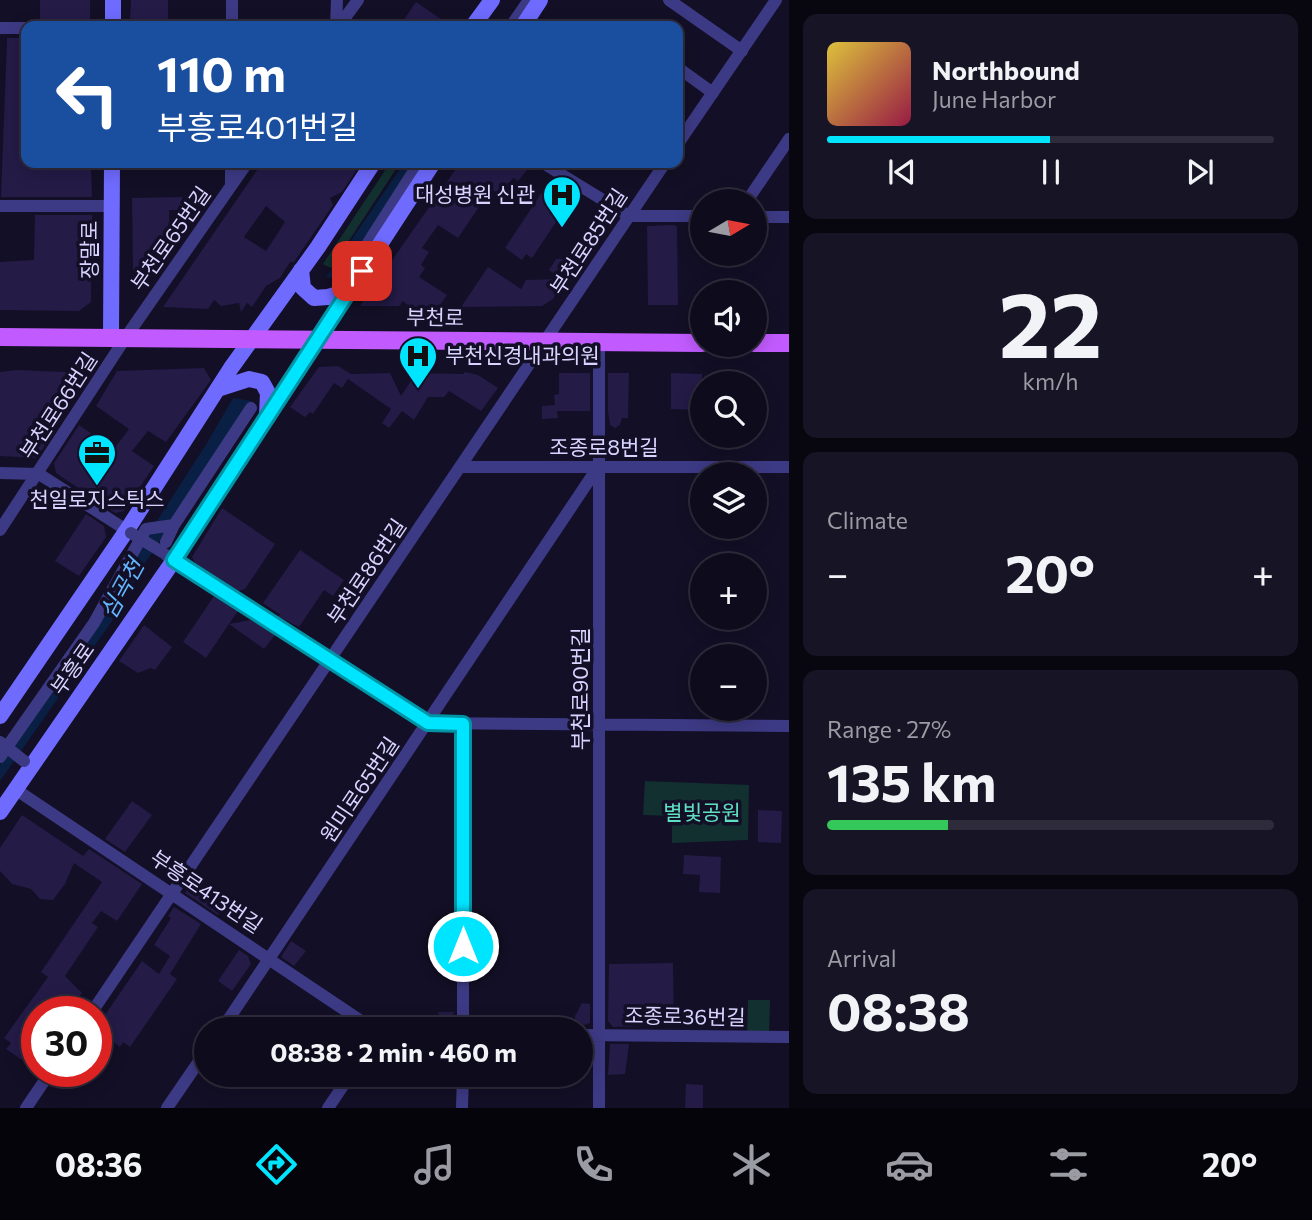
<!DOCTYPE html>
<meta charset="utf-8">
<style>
body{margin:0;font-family:Commissioner,"Noto Sans KR",sans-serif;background:#171425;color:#f1f3f6;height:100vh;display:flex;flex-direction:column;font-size:26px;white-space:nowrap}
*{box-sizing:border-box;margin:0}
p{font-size:23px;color:#9b9ba3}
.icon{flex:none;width:38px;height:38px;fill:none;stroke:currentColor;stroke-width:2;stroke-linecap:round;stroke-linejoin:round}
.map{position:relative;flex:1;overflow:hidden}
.sheet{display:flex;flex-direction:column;gap:14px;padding:14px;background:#08060f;width:523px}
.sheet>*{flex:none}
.guide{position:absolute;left:21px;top:21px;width:662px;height:147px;border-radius:14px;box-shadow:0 4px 18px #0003,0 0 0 2px #2e2b3b;background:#1a4fa0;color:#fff;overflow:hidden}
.needle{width:46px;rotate:80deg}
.fabs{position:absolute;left:690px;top:189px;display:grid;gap:14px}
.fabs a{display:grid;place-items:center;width:77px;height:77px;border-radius:50%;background:#0e0b1c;box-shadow:0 4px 18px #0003,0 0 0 2px #2e2b3b;font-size:35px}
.speed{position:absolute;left:21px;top:996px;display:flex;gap:14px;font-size:35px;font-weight:700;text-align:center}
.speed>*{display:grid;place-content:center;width:91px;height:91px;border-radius:50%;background:#0e0b1c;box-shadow:0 4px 18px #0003,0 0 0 2px #2e2b3b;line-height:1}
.speed .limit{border:10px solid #d22;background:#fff;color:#111}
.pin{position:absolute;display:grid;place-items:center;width:60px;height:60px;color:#fff;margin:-30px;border-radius:14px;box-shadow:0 4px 10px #0006}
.me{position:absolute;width:77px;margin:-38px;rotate:0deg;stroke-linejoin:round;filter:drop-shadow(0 0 5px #0008)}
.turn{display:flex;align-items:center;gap:24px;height:147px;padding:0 21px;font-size:32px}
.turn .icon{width:91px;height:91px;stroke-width:2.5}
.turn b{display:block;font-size:49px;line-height:60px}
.big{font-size:52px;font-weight:700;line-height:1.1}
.sheet .card{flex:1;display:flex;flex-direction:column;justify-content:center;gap:10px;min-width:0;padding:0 24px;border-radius:14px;background:#171425}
.sheet .dial{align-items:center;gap:0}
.dial b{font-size:91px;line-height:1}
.song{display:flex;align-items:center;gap:21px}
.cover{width:84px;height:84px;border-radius:10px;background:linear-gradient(135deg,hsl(50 70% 55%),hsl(340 70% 35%))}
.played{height:7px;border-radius:4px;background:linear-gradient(90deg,#00e5ff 50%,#2e2b3b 50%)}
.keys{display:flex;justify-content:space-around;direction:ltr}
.heat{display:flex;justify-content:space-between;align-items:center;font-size:38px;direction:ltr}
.charge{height:10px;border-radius:5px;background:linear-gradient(90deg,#34c759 27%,#2e2b3b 0)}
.trip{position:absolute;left:194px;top:1017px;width:399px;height:70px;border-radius:35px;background:#0e0b1c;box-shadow:0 4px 18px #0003,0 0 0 2px #2e2b3b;font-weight:700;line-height:70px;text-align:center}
.menu{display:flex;height:112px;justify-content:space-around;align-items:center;background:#06040b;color:#9b9ba3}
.menu .icon{width:49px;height:49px}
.menu .active{color:#00e5ff}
.menu b{font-size:32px;color:#f1f3f6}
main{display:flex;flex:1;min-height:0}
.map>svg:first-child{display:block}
.green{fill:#12302f}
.water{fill:#0a1f44}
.building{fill:#241b47;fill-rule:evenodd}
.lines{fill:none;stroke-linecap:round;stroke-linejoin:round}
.street{stroke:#3d3a85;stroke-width:12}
.secondary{stroke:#6f6bff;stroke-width:16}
.primary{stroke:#c25bff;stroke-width:18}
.street-bridge{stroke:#3d3a85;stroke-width:12}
.route-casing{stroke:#0095a6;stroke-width:18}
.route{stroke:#00e5ff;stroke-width:12}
.labels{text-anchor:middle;stroke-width:7;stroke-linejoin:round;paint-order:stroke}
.poi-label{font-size:21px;fill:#d9d4ff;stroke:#130f26;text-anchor:end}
.street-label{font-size:21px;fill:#d9d4ff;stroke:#130f26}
.park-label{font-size:21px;fill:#5fe0c0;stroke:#130f26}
.water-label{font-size:23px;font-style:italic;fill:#62b6ff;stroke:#130f26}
</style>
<main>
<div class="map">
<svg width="789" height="1108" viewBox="0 0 789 1108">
<rect width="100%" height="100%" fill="#130f26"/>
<path class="green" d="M390,163H400L331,268L323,264Z
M645,781L749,785L748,840L672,843V816L643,815Z
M748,1000H770L769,1037H747Z"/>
<path class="water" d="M404,163H417L337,279L326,277Z
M233,398L252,401L229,440L143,566L112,621L0,781V765L207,443Z"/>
<path class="building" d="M40,0H90V20H40Z
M131,0H168V20H130Z
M416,2L451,26H410L403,21Z
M7,38H26V163H91L92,197H1Z
M262,163H322L331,169L335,163H361L342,192L330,198L333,205L294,262H290L280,278L266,286L252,307L247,303L241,312L239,303L221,306L214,300L208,309L163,307ZM266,206L285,222L266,251L244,237Z
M460,163H533L518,181L513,178L501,195L491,189L458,238L438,225L422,248L429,252L421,265L425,268L419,277L447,295L440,305L410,307L403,301L399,306H360Z
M553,186L572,198L532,258L526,254L522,260L505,248L543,191L548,194Z
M182,197V210H169V259L162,270L133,271L132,198Z
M35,215H92L91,302L79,311L0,310V262L34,260Z
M672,225L677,226L678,305H648L647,226Z
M571,248L581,254L563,280L549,270L556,259H564Z
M488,267L521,289L526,280L559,279L564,283L553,299L542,306L461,307Z
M338,366L351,374L390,373L401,396L416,373L463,374L465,372L478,375L498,388L481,411L449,391L444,397H428L414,420L402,411L389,428L382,423L391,409L348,379L342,388L334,383L313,414L310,412L305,417L290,407L319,367Z
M204,368L211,380L166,442L148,431L132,451L154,466L124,511L115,513L56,473L54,463L79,425L114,449L129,429L96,406L117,371Z
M17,370L90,373L72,402H62L59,423H45V445L37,458L0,456V372Z
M559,373H590V411H557L558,418L542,419V406L555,405L554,395L559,394Z
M608,373H629L628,418H622L620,425L615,428L610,425L608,411Z
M671,373L702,374V410L671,409Z
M222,508L275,544L245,589L238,591L195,563L192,557Z
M86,514L104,526L106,537L79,576L55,561Z
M300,550L344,580L333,596L324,590L299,627L277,616L281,615L263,603Z
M214,596L238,611L229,624L251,620L275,635L264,649L229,624L206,658L183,642Z
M144,625L172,647L155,670L151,668L138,673L119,661Z
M132,801L152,815L125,852L105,839Z
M758,810L782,811L781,843L758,842Z
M22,815L83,856L89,849L142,884L117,921L101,911L92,923L98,927L65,976L82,993L69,1012H37V1039L22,1060L6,1049L11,1043L4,1038L48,977L41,972L102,882L74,863L65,884L53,900L40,899L31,889L12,884L0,871V848Z
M684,855L721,857L720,893L699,892L700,875L683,874Z
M194,880L227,903L218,915L185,893Z
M174,907L201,924L170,974L177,979L130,1047L123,1042L120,1047L96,1028L142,961L159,974L170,956L154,945L171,918L168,916Z
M291,941L306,951L294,966L281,957Z
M239,950L248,956L251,964L232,991L218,981Z
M673,963L674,1025L613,1027L608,1021L609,964Z
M582,1003L590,1004V1023L575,1028V1016Z
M438,1012H454L451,1028H440Z
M610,1044H629L625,1074L608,1075Z
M686,1084L703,1085V1108H685Z"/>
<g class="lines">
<path class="street" d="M669,0L742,51
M232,26V0
M336,26L337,0
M339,26L358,0
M511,26L529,0
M0,28H26
M677,67L713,93
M677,145L776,0
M543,163L629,216H702
M231,186V163
M747,201L789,139
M0,206H112
M754,217H789
M345,279L419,163
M599,342V1108
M462,467H789
M0,473L39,474L131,533
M0,530L126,337L247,163
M166,542L174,525L251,408
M166,555L428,723L789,726
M463,724V1029
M0,757L94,623L146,529L174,525
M15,789L373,1029
M92,1012L665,163
M222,1029L598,467
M581,1035L789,1037
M26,1108L51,1071
M167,1108L206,1051
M328,1108L351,1074
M462,1108L463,1074"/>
<path class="secondary" d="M113,26V0
M473,26L492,0
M523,26L540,0
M301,270L303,288L314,298L328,297L349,291
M111,337L112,163
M218,389L249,379L262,382L268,393L267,415
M0,716L127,530L231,368L318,247L373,163
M0,812L174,560L433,163"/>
<path class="primary" d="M0,337L702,343
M754,343H789"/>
<path class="street-bridge" d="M131,533L162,552
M0,742L24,761"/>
</g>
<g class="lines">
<defs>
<path id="route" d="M362,271L174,560L428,723L463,724V946"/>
</defs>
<use href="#route" class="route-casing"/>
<use href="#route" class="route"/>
</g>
<defs>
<symbol id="hospital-pin" viewBox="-11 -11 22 30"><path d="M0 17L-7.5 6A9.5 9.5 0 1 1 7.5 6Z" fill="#00e5ff" stroke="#130f26"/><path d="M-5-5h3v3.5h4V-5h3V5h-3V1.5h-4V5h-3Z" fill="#111"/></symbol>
<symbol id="office-pin" viewBox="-11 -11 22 30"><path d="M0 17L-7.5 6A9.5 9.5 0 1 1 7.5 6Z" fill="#00e5ff" stroke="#130f26"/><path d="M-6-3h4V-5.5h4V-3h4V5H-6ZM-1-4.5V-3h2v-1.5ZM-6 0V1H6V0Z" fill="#111"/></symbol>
</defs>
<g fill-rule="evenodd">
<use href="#hospital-pin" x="540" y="173" width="44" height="60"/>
<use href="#hospital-pin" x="396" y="334" width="44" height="60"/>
<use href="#office-pin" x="75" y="431" width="44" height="60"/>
</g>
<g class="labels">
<g class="poi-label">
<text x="535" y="202">대성병원 신관</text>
<text x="445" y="363" text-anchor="start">부천신경내과의원</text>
<text x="97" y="507" text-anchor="middle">천일로지스틱스</text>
</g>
<g class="street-label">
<text transform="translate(171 239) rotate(-55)" y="7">부천로65번길</text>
<text transform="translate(589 242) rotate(-57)" y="7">부천로85번길</text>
<text transform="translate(90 250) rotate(-90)" y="7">장말로</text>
<text transform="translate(435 318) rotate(1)" y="7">부천로</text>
<text transform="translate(59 406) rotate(-57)" y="7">부천로66번길</text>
<text x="604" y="455">조종로8번길</text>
<text transform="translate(367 572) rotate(-56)" y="7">부천로86번길</text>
<text transform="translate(73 669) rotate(-55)" y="7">부흥로</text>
<text transform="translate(581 689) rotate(-90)" y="7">부천로90번길</text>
<text transform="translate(360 790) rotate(-56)" y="7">원미로65번길</text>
<text transform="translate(206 892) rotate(34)" y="7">부흥로413번길</text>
<text transform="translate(685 1017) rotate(1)" y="7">조종로36번길</text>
</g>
<g class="park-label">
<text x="702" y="820">별빛공원</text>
</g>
<g class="water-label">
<text transform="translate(122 589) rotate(-61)" y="8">심곡천</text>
</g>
</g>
</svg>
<div class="fabs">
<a><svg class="needle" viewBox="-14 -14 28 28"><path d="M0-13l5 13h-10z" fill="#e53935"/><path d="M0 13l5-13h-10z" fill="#9b9ba3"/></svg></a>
<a><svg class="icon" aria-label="sound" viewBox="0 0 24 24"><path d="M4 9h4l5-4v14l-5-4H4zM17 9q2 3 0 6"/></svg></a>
<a><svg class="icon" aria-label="search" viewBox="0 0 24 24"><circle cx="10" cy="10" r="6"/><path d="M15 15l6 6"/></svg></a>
<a><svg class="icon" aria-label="layers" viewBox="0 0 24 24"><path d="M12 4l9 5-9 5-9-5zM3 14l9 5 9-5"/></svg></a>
<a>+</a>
<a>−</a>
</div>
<div class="speed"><div class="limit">30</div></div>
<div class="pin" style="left:362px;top:271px;background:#d93025"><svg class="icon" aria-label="arrive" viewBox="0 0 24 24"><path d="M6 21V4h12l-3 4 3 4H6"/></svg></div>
<svg class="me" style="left:463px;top:946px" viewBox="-20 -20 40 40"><circle r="17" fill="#00e5ff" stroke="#fff" stroke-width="3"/><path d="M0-11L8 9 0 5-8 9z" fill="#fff"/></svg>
<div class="trip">08:38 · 2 min · 460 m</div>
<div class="guide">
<div class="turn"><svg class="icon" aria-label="left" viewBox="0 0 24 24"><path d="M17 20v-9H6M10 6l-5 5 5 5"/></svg><div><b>110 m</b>부흥로401번길</div></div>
</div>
</div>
<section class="sheet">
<div class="card">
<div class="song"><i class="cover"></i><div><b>Northbound</b><p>June Harbor</p></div></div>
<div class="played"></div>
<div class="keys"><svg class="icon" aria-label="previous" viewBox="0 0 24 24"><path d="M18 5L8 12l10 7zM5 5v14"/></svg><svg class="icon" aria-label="pause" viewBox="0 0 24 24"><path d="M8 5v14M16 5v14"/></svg><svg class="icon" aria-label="next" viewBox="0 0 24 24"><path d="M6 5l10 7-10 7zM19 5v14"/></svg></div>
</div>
<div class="card dial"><b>22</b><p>km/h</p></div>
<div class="card"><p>Climate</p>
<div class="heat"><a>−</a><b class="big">20°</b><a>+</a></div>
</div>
<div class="card"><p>Range · 27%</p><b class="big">135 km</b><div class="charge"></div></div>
<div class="card"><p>Arrival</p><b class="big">08:38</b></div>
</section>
</main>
<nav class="menu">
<b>08:36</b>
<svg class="icon active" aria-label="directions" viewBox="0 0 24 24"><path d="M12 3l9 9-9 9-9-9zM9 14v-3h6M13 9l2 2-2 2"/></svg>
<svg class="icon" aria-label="music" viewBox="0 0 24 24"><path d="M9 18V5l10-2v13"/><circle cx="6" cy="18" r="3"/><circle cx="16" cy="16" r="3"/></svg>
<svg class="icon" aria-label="phone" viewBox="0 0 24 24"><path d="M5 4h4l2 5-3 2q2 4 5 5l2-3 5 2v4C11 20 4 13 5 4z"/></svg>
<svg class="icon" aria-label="climate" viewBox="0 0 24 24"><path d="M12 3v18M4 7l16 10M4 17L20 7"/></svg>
<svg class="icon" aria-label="car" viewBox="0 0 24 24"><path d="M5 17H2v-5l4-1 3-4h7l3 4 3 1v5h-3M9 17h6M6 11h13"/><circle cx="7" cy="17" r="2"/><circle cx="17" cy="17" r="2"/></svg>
<svg class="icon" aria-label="filters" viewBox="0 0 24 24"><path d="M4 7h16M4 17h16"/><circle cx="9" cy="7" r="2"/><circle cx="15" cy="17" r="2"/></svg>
<b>20°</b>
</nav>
